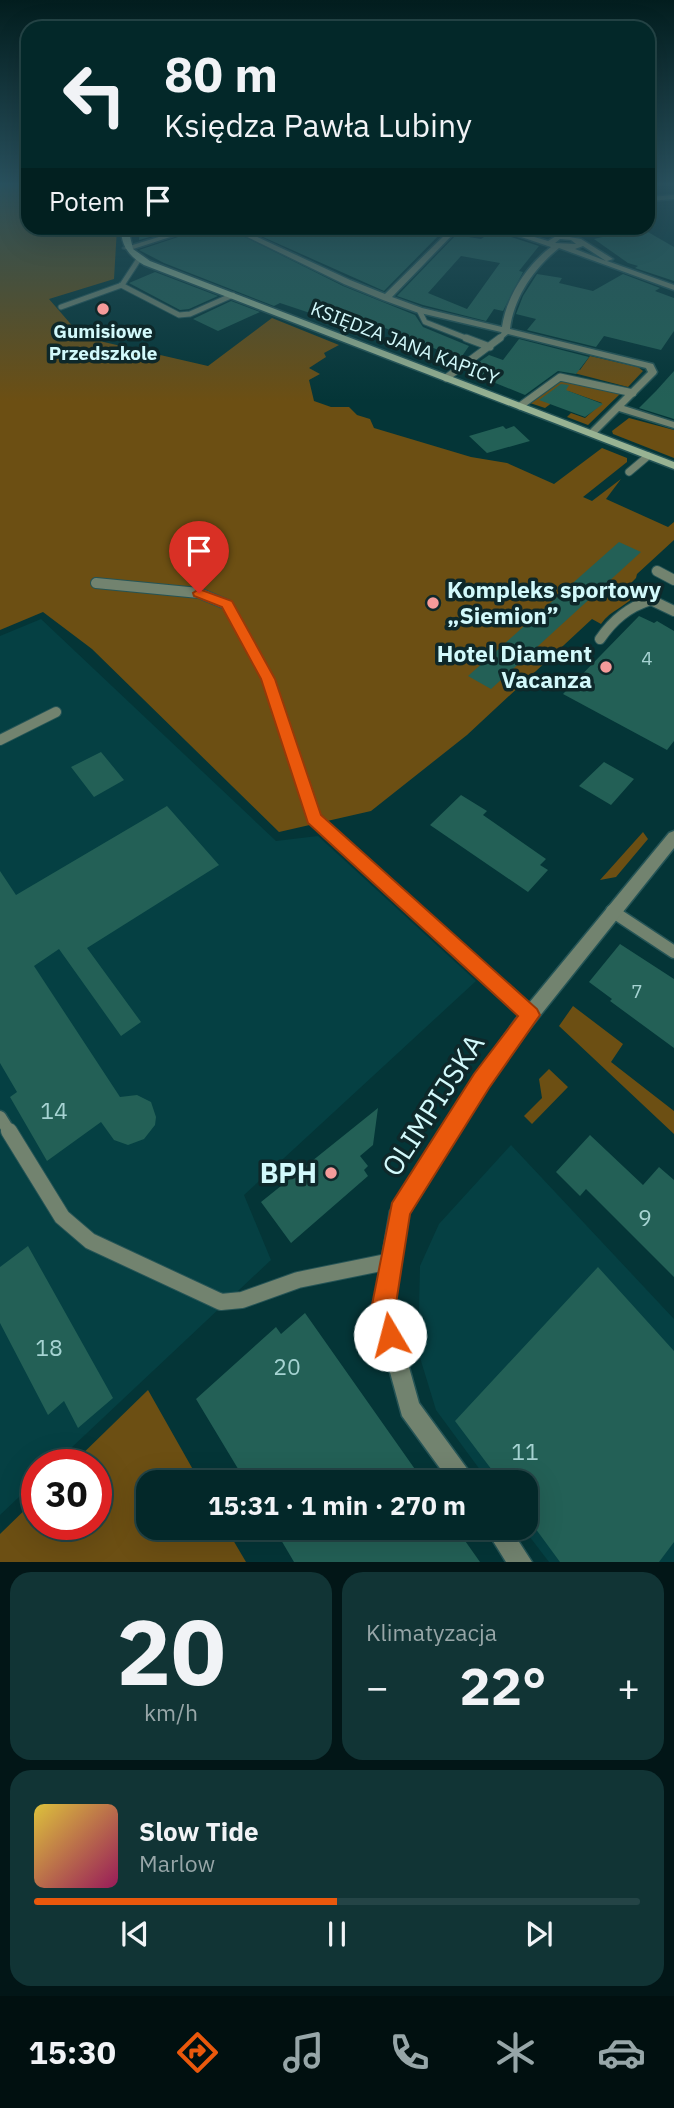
<!DOCTYPE html>
<html lang="pl">
<meta charset="utf-8">
<style>
body{margin:0;font-family:"IBM Plex Sans",sans-serif;background:#113435;color:#f1f3f6;height:100vh;display:flex;flex-direction:column;font-size:26px;white-space:nowrap}
*{box-sizing:border-box;margin:0}
p{font-size:23px;color:#97a6a8}
.icon{flex:none;width:38px;height:38px;fill:none;stroke:currentColor;stroke-width:2;stroke-linecap:round;stroke-linejoin:round}
.map{position:relative;height:1562px;overflow:hidden}
.side{display:flex;flex-direction:column;gap:10px;padding:10px;background:#021617;flex:1}
.side>*{flex:none}
.top-card{position:absolute;left:21px;top:21px;width:634px;height:214px;border-radius:21px;box-shadow:0 7px 28px #0002,0 0 0 2px #244446;background:#032829;color:#f1f3f6;overflow:hidden}
.speed{position:absolute;left:21px;top:1449px;display:flex;gap:14px;font-size:35px;font-weight:700;text-align:center}
.speed>*{display:grid;place-content:center;width:91px;height:91px;border-radius:50%;background:#032829;box-shadow:0 7px 28px #0002,0 0 0 2px #244446;line-height:1}
.speed .limit{border:10px solid #d22;background:#fff;color:#111}
.pin{position:absolute;display:grid;place-items:center;width:60px;height:60px;color:#fff;margin:-72px -30px;border-radius:50% 50% 50% 0;rotate:-45deg;box-shadow:0 0 7px #0007}
.pin .icon{rotate:45deg}
.me{position:absolute;width:77px;margin:-38px;rotate:352deg;stroke-linejoin:round;filter:drop-shadow(0 0 5px #0008)}
.turn{display:flex;align-items:center;gap:24px;height:147px;padding:0 28px;font-size:32px}
.turn .icon{width:91px;height:91px;stroke-width:2.5}
.turn b{display:block;font-size:49px;line-height:60px}
.then{display:flex;align-items:center;height:66px;padding:0 28px;background:#0003;gap:14px;font-size:26px}
.big{font-size:52px;font-weight:700;line-height:1.1}
.side .widget{flex:1;display:flex;flex-direction:column;justify-content:center;gap:10px;min-width:0;padding:0 24px;border-radius:21px;background:#113435}
.side .dial{align-items:center;gap:0}
.dial b{font-size:91px;line-height:1}
.song{display:flex;align-items:center;gap:21px}
.cover{width:84px;height:84px;border-radius:10px;background:linear-gradient(135deg,hsl(50 70% 55%),hsl(330 70% 35%))}
.played{height:7px;border-radius:4px;background:linear-gradient(90deg,#ea580c 50%,#244446 50%)}
.keys{display:flex;justify-content:space-around;direction:ltr}
.heat{display:flex;justify-content:space-between;align-items:center;font-size:38px;direction:ltr}
.side .tiles{flex:1;display:grid;gap:10px;grid-template-columns:1fr 1fr}
.widget:last-child{grid-column:span 2}
.trip{position:absolute;left:136px;top:1470px;width:402px;height:70px;border-radius:21px;background:#032829;box-shadow:0 7px 28px #0002,0 0 0 2px #244446;font-weight:700;line-height:70px;text-align:center}
.tabs{display:flex;height:112px;justify-content:space-around;align-items:center;background:#011010;color:#97a6a8}
.tabs .icon{width:49px;height:49px}
.tabs .on{color:#ea580c}
.tabs b{font-size:32px;color:#f1f3f6}
.map>svg:first-child{display:block}
.built{fill:#054043}
.green{fill:#6c4f13}
.building{fill:#236056;fill-rule:evenodd}
.lines{fill:none;stroke-linecap:round;stroke-linejoin:round}
.lane-far4-casing{stroke:#255456;stroke-width:7}
.lane-far3-casing{stroke:#255456;stroke-width:9}
.lane-far2-casing{stroke:#255456;stroke-width:12}
.lane-far1-casing{stroke:#255456;stroke-width:15}
.lane-casing{stroke:#255456;stroke-width:18}
.street-casing{stroke:#255456;stroke-width:3}
.secondary-casing{stroke:#255456;stroke-width:3}
.lane-far4{stroke:#72836f;stroke-width:5}
.lane-far3{stroke:#72836f;stroke-width:7}
.lane-far2{stroke:#72836f;stroke-width:10}
.lane-far1{stroke:#72836f;stroke-width:12}
.lane{stroke:#72836f;stroke-width:16}
.street{fill:#72836f;fill-rule:evenodd}
.secondary{fill:#98b393;fill-rule:evenodd}
.route{fill:#ea580c;stroke:#983908;stroke-width:2}
.poi-dot{fill:#f59b9a;stroke:#0e282a;stroke-width:2.5}
.labels{text-anchor:middle;stroke-width:7;stroke-linejoin:round;paint-order:stroke}
.far-poi-label{font-size:19px;font-weight:bold;fill:#d2f9fb;stroke:#0e282a}
.far-street-label{font-size:19px;fill:#d2f9fb;stroke:#0e282a}
.number-label{font-size:19px;fill:#a6d3d2}
.poi-label{font-size:23px;font-weight:bold;fill:#d2f9fb;stroke:#0e282a;text-anchor:start}
.near-number-label{font-size:23px;fill:#a6d3d2}
.near-street-label{font-size:28px;fill:#d2f9fb;stroke:#0e282a}
.near-poi-label{font-size:28px;font-weight:bold;fill:#d2f9fb;stroke:#0e282a;text-anchor:end}
</style>
<div class="map">
<svg width="674" height="1562" viewBox="0 0 674 1562">
<rect width="100%" height="100%" fill="#043537"/>
<path class="built" d="M41,619L276,841L318,836L476,981L244,1195L271,1260L53,1465H37V1480L0,1515V636Z
M511,1145L674,1319V1562H549L523,1528H527V1482H489L436,1410L418,1351L420,1266L439,1224Z"/>
<path class="green" d="M0,183H28V228H117L114,279L49,299L82,337L208,366L272,318L339,345L324,353L326,357L309,368L320,374L309,380L314,401L331,407H349L357,415L370,419L374,428L471,457L507,463L554,484L602,448L627,458V462L583,497L592,501L621,479L606,499L668,527L674,522V540L637,574L636,578L627,587L637,593C628,606 610,610 601,624L592,619L467,735L371,811L279,832L92,649L43,612L0,630Z
M590,356L638,367L643,371L628,387L570,372L574,368L580,370Z
M560,380L622,392L588,425L567,417L571,413L585,418L602,403L568,391L545,408L530,403Z
M629,418L674,430V458L613,434L612,431Z
M643,832L648,839L616,877L600,880Z
M573,1006L623,1044L611,1062L674,1111V1134L559,1026Z
M549,1069L568,1087L532,1124L524,1116L542,1098L539,1079Z
M148,1390L200,1482H149V1528H226L246,1562H0V1534L37,1498V1524H96V1465H71Z"/>
<path class="building" d="M140,228H181L139,240Z
M201,228H227L343,286L415,315L423,327L469,346L460,359L373,323L358,332L340,323L280,303L274,306L164,263L139,250L199,230Z
M243,228H446L384,291Z
M641,228L674,247V281L635,268L638,266L628,263L594,239Z
M493,231L539,246L519,271L523,272L503,311L494,309L486,321L423,305L397,296L456,235L481,239ZM461,256L500,263L467,309L428,293Z
M155,272L218,296L189,309L180,310L129,283Z
M537,274L562,278L559,283L593,291L623,274L660,288L655,291L674,298V331L661,350L604,336L596,347L527,330L536,319L516,314L523,296Z
M231,301L260,312L218,331L193,319Z
M519,339L589,357L576,374L558,371L525,395L466,371L489,355L503,360Z
M674,371V419L639,408L656,391Z
M561,384L569,385L566,390L603,404L585,417L539,400Z
M503,426L506,429L514,426L530,441L487,453L469,436Z
M619,542L641,552L491,689L468,676Z
M639,616L654,623L657,621L674,631V741L667,750L563,694Z
M101,752L124,780L94,797L71,767Z
M604,762L634,779L611,805L579,786Z
M461,795L487,811L483,815L546,859L540,865L548,870L528,892L430,825Z
M167,806L219,865L87,948L141,1022L121,1036L59,949L34,966L120,1097L137,1095L151,1102L156,1117L155,1125L144,1139L128,1145L114,1140L101,1122L47,1161L10,1097L17,1092L0,1063V871L16,895Z
M620,944L674,979V1048L610,1001L612,999L589,982Z
M378,1108L373,1145L360,1156L368,1166L364,1170L368,1176L291,1243L261,1202Z
M590,1135L643,1185L659,1167L674,1180V1277L586,1189L580,1196L556,1172Z
M28,1246L113,1398L78,1428L64,1401L48,1415L0,1323V1267Z
M598,1267L674,1351V1542L659,1562H560L527,1517V1482H501L455,1421Z
M305,1313L424,1482H246L196,1399L276,1327L281,1334Z
M274,1528H456L480,1562H294Z"/>
<g class="lines">
<defs>
<path id="lane-far4" d="M121,285L179,315L190,314L233,295
M61,307L122,285L139,259
M419,310L425,322L471,340
M498,340L505,333"/>
<path id="lane-far3" d="M466,338L490,347
M446,378L500,338
M520,406L560,377L633,393
M629,472L648,456"/>
<path id="lane-far2" d="M657,571L674,580
M96,583L199,593L228,605L268,679L308,799
M600,639C613,620 628,607 651,600L674,611
M0,740L56,712"/>
<path id="lane-far1" d="M307,798L314,818L530,1015
M612,911L674,952
M0,1117L10,1133"/>
<path id="lane" d="M9,1131L62,1217L90,1241L221,1302L242,1300L298,1280L391,1261"/>
<path id="street" d="M674,195V199L648,201V197Z
M188,228H198L130,250L123,248Z
M229,228H238L350,280L385,294L452,228H459L392,297L422,308L502,327C506,297 527,265 551,247L495,228H504L548,241L558,235L581,239L613,259L607,261L674,285V290L559,248C534,268 514,297 510,329L653,364L657,372L656,374L624,406L674,422V428L619,411L594,436L586,434L648,372L646,368L508,334L505,336L501,332L416,312L383,300L344,284ZM560,239L571,240L576,244L555,243ZM583,246L606,261L575,249Z
M674,831V848L527,1032L488,1087L409,1214L393,1310L419,1403L471,1474L474,1482H450L402,1416L373,1310L390,1211L476,1075L515,1020L669,833Z
M485,1528H510L532,1562H506Z"/>
<path id="secondary" d="M121,228H128L133,249L150,261L674,462V469L144,265C129,256 121,246 121,228Z"/>
</defs>
<use href="#lane-far4" class="lane-far4-casing"/>
<use href="#lane-far3" class="lane-far3-casing"/>
<use href="#lane-far2" class="lane-far2-casing"/>
<use href="#lane-far1" class="lane-far1-casing"/>
<use href="#lane" class="lane-casing"/>
<use href="#street" class="street-casing"/>
<use href="#secondary" class="secondary-casing"/>
<use href="#lane-far4" class="lane-far4"/>
<use href="#lane-far3" class="lane-far3"/>
<use href="#lane-far2" class="lane-far2"/>
<use href="#lane-far1" class="lane-far1"/>
<use href="#lane" class="lane"/>
<use href="#street" class="street"/>
<use href="#secondary" class="secondary"/>
</g>
<linearGradient id="sky" x2="0" y2="1"><stop stop-color="#021d1e"/><stop offset="0.46" stop-color="#29515e"/><stop offset="1" stop-color="#29515e" stop-opacity="0"/></linearGradient>
<rect width="674" height="401" fill="url(#sky)"/>
<path class="route" d="M199,589L232,601L275,679L321,815L537,1009L540,1015L489,1088L410,1214L395,1310L402,1335L398,1343L390,1346L381,1343L371,1310L392,1203L474,1074L518,1016L308,823L261,679L222,607L194,596L193,593Z"/>
<g class="poi-dot">
<circle cx="103" cy="309" r="7"/>
<circle cx="433" cy="603" r="7"/>
<circle cx="606" cy="667" r="7"/>
<circle cx="331" cy="1173" r="7"/>
</g>
<g class="labels">
<g class="far-poi-label">
<text x="103" y="338">Gumisiowe<tspan x="103" dy="22">Przedszkole</tspan></text>
</g>
<g class="far-street-label">
<text transform="translate(405 343) rotate(21)" y="7">KSIĘDZA JANA KAPICY</text>
</g>
<g class="number-label">
<text x="647" y="665">4</text>
<text x="637" y="998">7</text>
</g>
<g class="poi-label">
<text x="447" y="598">Kompleks sportowy<tspan x="447" dy="26">„Siemion”</tspan></text>
<text x="592" y="662" text-anchor="end">Hotel Diament<tspan x="592" dy="26">Vacanza</tspan></text>
</g>
<g class="near-number-label">
<text x="54" y="1119">14</text>
<text x="645" y="1226">9</text>
<text x="49" y="1356">18</text>
<text x="287" y="1375">20</text>
<text x="525" y="1460">11</text>
</g>
<g class="near-street-label">
<text transform="translate(433 1105) rotate(-57)" y="10">OLIMPIJSKA</text>
</g>
<g class="near-poi-label">
<text x="317" y="1183">BPH</text>
</g>
</g>
</svg>
<div class="speed"><div class="limit">30</div></div>
<div class="pin" style="left:199px;top:593px;background:#d93025"><svg class="icon" aria-label="arrive" viewBox="0 0 24 24"><path d="M6 21V4h12l-3 4 3 4H6"/></svg></div>
<svg class="me" style="left:390px;top:1335px" viewBox="-20 -20 40 40"><circle r="19" fill="#fff"/><path d="M0-13L10 11 0 6-10 11z" fill="#ea580c"/></svg>
<div class="trip">15:31 · 1 min · 270 m</div>
<div class="top-card">
<div class="turn"><svg class="icon" aria-label="left" viewBox="0 0 24 24"><path d="M17 20v-9H6M10 6l-5 5 5 5"/></svg><div><b>80 m</b>Księdza Pawła Lubiny</div></div>
<div class="then">Potem<svg class="icon" aria-label="arrive" viewBox="0 0 24 24"><path d="M6 21V4h12l-3 4 3 4H6"/></svg></div>
</div>
</div>
<section class="side">
<div class="tiles">
<div class="widget dial"><b>20</b><p>km/h</p></div>
<div class="widget"><p>Klimatyzacja</p>
<div class="heat"><a>−</a><b class="big">22°</b><a>+</a></div>
</div>
<div class="widget">
<div class="song"><i class="cover"></i><div><b>Slow Tide</b><p>Marlow</p></div></div>
<div class="played"></div>
<div class="keys"><svg class="icon" aria-label="previous" viewBox="0 0 24 24"><path d="M18 5L8 12l10 7zM5 5v14"/></svg><svg class="icon" aria-label="pause" viewBox="0 0 24 24"><path d="M8 5v14M16 5v14"/></svg><svg class="icon" aria-label="next" viewBox="0 0 24 24"><path d="M6 5l10 7-10 7zM19 5v14"/></svg></div>
</div>
</div>
</section>
<nav class="tabs">
<b>15:30</b>
<svg class="icon on" aria-label="directions" viewBox="0 0 24 24"><path d="M12 3l9 9-9 9-9-9zM9 14v-3h6M13 9l2 2-2 2"/></svg>
<svg class="icon" aria-label="music" viewBox="0 0 24 24"><path d="M9 18V5l10-2v13"/><circle cx="6" cy="18" r="3"/><circle cx="16" cy="16" r="3"/></svg>
<svg class="icon" aria-label="phone" viewBox="0 0 24 24"><path d="M5 4h4l2 5-3 2q2 4 5 5l2-3 5 2v4C11 20 4 13 5 4z"/></svg>
<svg class="icon" aria-label="climate" viewBox="0 0 24 24"><path d="M12 3v18M4 7l16 10M4 17L20 7"/></svg>
<svg class="icon" aria-label="car" viewBox="0 0 24 24"><path d="M5 17H2v-5l4-1 3-4h7l3 4 3 1v5h-3M9 17h6M6 11h13"/><circle cx="7" cy="17" r="2"/><circle cx="17" cy="17" r="2"/></svg>
</nav>
